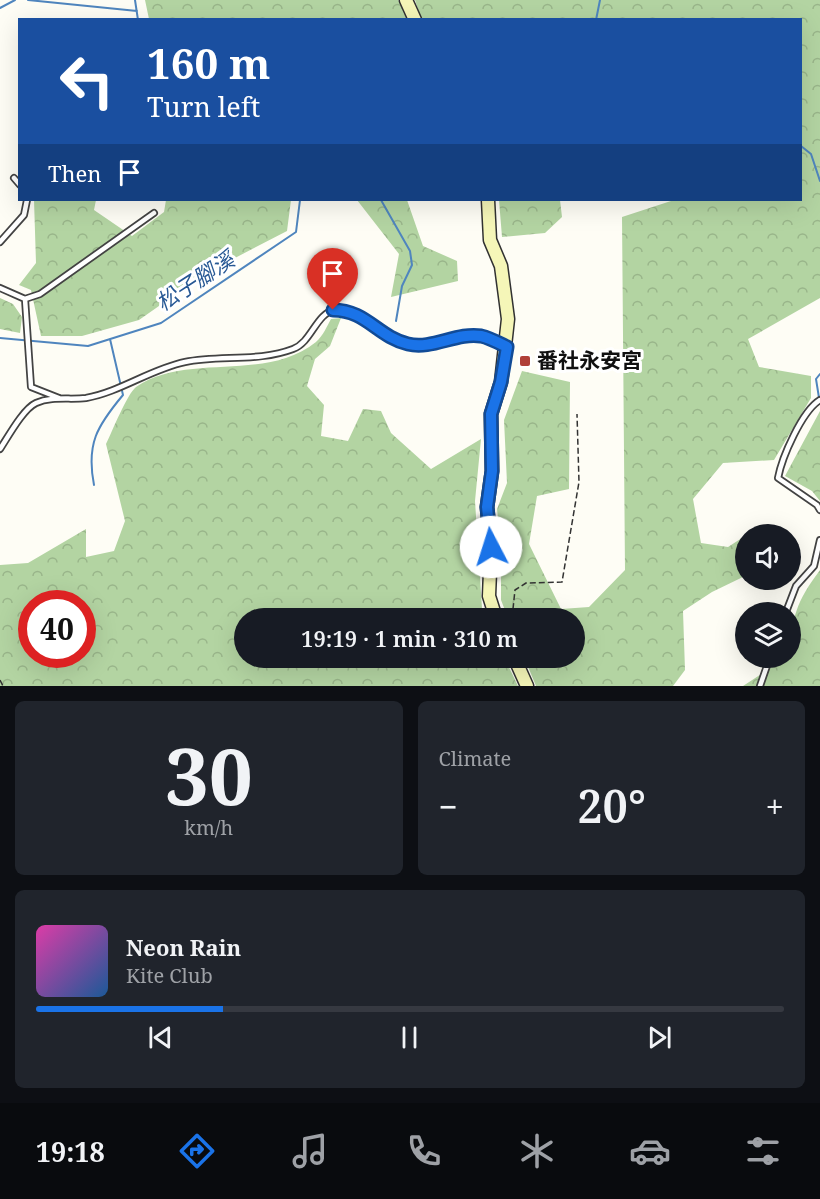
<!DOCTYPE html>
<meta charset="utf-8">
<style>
body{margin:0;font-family:"Noto Serif","Noto Sans TC",serif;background:#20242c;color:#f1f3f6;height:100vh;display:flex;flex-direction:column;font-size:22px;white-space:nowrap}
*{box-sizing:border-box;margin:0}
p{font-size:20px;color:#9ea1a6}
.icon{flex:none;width:33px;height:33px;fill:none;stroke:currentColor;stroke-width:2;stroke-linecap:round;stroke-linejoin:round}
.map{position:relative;height:686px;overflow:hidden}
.details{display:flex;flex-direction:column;gap:15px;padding:15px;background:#0d0f14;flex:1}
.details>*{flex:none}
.hud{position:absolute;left:18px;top:18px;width:784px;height:183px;border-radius:0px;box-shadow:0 6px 24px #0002;background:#1a4fa0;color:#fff;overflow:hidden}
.buttons{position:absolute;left:735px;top:524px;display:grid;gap:12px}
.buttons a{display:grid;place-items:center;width:66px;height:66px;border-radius:50%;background:#171b24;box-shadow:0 6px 24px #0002;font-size:30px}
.speed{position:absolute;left:18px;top:590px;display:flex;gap:12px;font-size:30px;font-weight:700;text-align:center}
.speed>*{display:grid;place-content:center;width:78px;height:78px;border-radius:50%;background:#171b24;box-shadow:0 6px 24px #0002;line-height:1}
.speed .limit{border:9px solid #d22;background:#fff;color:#111}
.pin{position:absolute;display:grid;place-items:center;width:51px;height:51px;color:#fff;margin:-62px -26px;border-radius:50% 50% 50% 0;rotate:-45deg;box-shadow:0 0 6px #0007}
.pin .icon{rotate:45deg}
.me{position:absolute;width:66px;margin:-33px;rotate:355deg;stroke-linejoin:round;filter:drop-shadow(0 0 4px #0008)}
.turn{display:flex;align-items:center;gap:21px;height:126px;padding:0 30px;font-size:27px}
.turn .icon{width:78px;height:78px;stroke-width:2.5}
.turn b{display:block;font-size:42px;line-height:51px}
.then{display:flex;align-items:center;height:57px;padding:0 30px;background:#0003;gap:12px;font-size:22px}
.big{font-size:45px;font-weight:600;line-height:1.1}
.details .widget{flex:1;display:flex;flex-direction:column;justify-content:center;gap:9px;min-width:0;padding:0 21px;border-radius:9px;background:#20242c}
.details .dial{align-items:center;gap:0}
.dial b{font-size:78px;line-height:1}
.song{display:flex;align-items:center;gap:18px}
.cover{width:72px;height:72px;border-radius:9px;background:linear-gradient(135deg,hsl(320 70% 55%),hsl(210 70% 35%))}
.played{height:6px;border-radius:3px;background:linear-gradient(90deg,#1a73e8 25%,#363941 25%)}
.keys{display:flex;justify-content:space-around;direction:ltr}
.heat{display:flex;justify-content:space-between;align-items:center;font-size:33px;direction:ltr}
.details .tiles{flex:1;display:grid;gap:15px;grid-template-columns:1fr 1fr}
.widget:last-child{grid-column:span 2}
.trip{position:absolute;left:234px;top:608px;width:351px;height:60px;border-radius:30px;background:#171b24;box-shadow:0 6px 24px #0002;font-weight:600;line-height:60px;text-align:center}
.dock{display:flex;height:96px;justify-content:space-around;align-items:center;background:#090b0e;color:#9ea1a6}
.dock .icon{width:42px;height:42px}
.dock .current{color:#1a73e8}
.dock b{font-size:27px;color:#f1f3f6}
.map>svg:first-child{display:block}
.forest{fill:url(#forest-crowns);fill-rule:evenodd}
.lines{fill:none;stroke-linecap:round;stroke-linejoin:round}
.stream{stroke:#4f85be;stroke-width:2}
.lane-casing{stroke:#434343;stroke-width:8}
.secondary-casing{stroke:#323232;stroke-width:15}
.path{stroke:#323232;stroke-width:1.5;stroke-dasharray:6 3;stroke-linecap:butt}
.lane{stroke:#fff;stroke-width:4.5}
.secondary{stroke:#f5f6b8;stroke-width:12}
.route-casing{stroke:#114b97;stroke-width:15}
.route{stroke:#1a73e8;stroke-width:10}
.poi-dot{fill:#b04038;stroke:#fff;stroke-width:2}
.labels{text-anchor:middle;stroke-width:6;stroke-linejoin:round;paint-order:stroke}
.poi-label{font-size:21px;font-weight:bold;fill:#101010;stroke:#fff;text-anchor:start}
.water-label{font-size:22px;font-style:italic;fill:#275894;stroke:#fff}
</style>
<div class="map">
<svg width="820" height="686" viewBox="0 0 820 686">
<defs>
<pattern id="forest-crowns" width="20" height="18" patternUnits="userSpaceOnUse" patternTransform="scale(1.5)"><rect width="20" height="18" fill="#b3d4a2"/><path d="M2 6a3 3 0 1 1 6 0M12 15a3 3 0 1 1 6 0" fill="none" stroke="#99b58a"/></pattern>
</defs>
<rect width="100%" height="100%" fill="#fefdf5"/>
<path class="forest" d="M145,0H398L409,19H149Z
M415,0H820V298L748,339L759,367L811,376V398L774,460L723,463L693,499L701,543L728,547L745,536V576L712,592L683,611L685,670L673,686H536L524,657H574V618H508L501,600V546L497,509L507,483L504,420L522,371L570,382L569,489L537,496L529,544L561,609L589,607L625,570L622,217L674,200H801V20L421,19Z
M34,200H96L94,210L132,236L164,212L166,200H291L287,231L206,273L139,320L82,336H41L31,290L19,285L36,263Z
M357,200H407L423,246L457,261L458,281L391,297L399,254Z
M499,200H560L562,217L545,233L502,237Z
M0,298L13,304L22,317L20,333L0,329Z
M341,318L330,346L315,359L307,386L324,405L321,436L348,441L363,409L381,411L391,433L431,469L481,439L475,501L482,608L486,618H244V657H504L518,686H0V565L28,563L86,529V557L114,551L125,521L106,444C112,432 127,394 136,387C187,352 265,383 316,342C323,336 327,326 331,319ZM32,603H82V654H32Z
M820,411V501L812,491L785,476Z
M820,570V686H743L778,663L780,657H790C791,617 797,601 820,570Z"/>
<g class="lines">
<path class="stream" d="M28,0L137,11
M135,0L138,20
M0,8L15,0
M596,20L600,0
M801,146L811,154L820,181
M381,200L410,251L412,265L402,286L396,321
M0,338L88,346L161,323L296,232L300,200
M820,374L816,379L820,404
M94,485C86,444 97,426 123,395L110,339"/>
<defs>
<path id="lane" d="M14,178L20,185
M0,242L24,215L27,200
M0,288L25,299L40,294L154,213
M25,299L31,387L59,398
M820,400C802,411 782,457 778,478L817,505L820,510
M0,449C8,437 23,409 36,403C52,396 70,400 86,398C120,392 151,369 185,362C220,355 259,362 293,349C312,342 316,313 335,310C362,304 382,338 407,344C432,350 455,333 479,336C488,337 497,342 504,346
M786,612L796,586L814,566L820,540
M760,686L770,657"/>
<path id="secondary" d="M406,0L415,20
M488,200L490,240L501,266L508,319L501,382L491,414L492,471L487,507L491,547L489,596L496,618
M514,657L527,686"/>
</defs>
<use href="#lane" class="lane-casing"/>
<use href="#secondary" class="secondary-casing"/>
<path class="path" d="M512,618L515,590L526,583L562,582L579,482L577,414
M0,680L3,686"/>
<use href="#lane" class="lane"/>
<use href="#secondary" class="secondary"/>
</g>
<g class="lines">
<defs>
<path id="route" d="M333,310C366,310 378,337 408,344C432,350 457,332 481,336C490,338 499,343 507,347L501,382L491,414L492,471L487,507L491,547"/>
</defs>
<use href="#route" class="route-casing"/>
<use href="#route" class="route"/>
</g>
<rect class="poi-dot" x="519" y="355" width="12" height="12" rx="3"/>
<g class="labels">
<g class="poi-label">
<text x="537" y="368">番社永安宮</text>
</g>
<g class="water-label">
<text transform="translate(195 281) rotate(-33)" y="8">松子腳溪</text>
</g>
</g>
</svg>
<div class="buttons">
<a><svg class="icon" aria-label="sound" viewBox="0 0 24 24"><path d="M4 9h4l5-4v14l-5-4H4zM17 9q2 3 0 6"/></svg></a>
<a><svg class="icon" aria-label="layers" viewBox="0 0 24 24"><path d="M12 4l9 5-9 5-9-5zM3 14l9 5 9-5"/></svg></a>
</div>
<div class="speed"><div class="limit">40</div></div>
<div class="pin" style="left:333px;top:310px;background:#d93025"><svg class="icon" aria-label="arrive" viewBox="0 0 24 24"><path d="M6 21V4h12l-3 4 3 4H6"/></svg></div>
<svg class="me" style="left:491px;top:547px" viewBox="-20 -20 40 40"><circle r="19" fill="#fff"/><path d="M0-13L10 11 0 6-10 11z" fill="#1a73e8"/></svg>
<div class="trip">19:19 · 1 min · 310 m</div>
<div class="hud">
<div class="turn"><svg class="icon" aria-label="left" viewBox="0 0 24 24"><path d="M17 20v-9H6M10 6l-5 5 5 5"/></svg><div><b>160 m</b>Turn left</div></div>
<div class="then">Then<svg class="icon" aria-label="arrive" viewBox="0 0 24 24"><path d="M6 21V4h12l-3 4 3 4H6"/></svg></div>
</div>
</div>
<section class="details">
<div class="tiles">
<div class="widget dial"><b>30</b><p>km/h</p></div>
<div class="widget"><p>Climate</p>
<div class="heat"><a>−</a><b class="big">20°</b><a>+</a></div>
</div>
<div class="widget">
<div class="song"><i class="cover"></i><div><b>Neon Rain</b><p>Kite Club</p></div></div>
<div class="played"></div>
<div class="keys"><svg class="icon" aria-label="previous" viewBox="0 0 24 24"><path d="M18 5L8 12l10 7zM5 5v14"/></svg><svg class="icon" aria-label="pause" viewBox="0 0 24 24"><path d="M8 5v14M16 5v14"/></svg><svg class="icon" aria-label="next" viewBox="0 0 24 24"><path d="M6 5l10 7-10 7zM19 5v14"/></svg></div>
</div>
</div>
</section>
<nav class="dock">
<b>19:18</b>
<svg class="icon current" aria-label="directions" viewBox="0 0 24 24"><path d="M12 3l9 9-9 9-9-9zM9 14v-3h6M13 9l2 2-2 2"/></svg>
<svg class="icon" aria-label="music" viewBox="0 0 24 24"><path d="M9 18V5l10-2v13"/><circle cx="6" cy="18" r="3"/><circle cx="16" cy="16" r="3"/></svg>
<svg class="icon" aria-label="phone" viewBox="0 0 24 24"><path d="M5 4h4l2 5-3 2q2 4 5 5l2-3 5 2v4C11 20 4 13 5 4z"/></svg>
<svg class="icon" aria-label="climate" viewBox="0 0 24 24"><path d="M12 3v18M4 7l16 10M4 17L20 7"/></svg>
<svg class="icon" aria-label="car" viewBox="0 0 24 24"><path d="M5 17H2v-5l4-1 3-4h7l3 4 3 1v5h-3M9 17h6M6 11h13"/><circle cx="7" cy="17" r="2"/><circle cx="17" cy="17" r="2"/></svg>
<svg class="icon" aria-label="filters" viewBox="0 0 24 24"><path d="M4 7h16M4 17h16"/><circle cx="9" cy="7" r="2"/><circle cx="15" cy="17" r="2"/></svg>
</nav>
